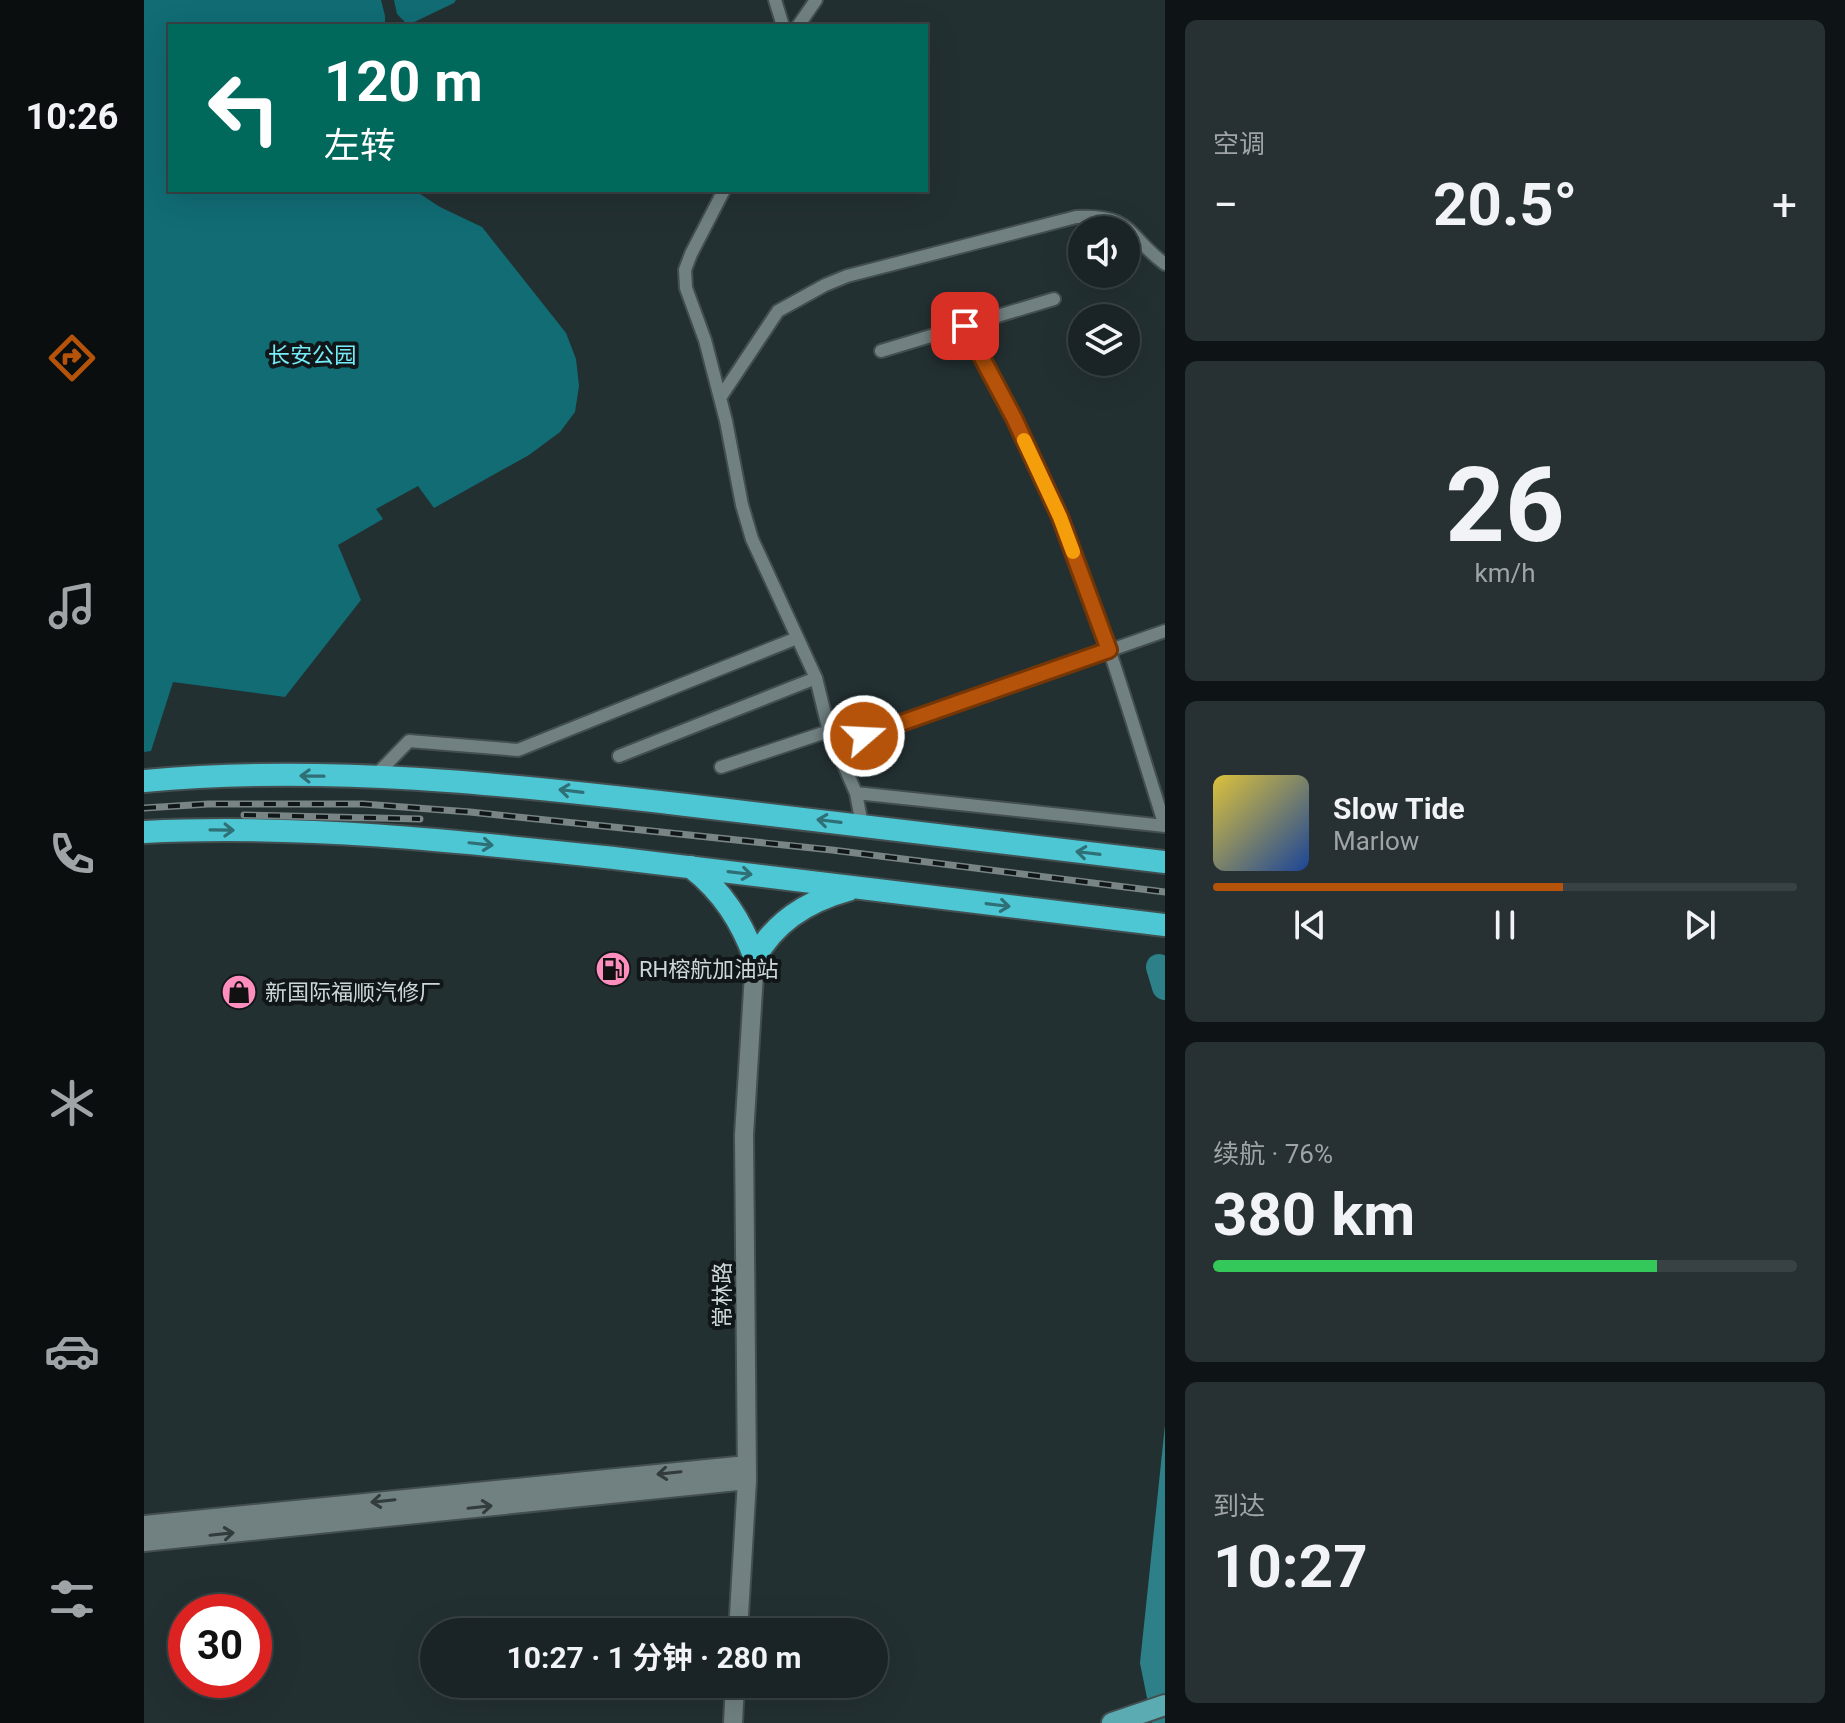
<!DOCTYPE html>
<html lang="zh">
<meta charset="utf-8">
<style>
body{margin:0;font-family:Roboto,"Noto Sans SC",sans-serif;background:#273032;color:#f1f3f6;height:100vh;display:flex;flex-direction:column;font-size:30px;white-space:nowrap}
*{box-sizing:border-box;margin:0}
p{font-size:26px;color:#9fa4a7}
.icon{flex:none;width:44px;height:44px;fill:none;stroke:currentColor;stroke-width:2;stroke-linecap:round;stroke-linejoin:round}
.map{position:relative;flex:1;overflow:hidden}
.side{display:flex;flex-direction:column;gap:20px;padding:20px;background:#0e1415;width:680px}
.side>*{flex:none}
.guide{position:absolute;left:24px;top:24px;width:760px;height:168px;border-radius:0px;box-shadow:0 8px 32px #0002,0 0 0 2px #384143;background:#00695c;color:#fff;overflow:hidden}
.buttons{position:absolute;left:924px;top:216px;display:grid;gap:16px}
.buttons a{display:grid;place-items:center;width:72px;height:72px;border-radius:50%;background:#1a2426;box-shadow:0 8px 32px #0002,0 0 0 2px #384143;font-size:40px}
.speed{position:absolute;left:24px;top:1594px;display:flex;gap:16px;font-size:40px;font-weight:700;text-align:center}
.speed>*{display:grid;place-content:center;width:104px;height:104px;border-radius:50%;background:#1a2426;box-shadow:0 8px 32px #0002,0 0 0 2px #384143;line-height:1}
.speed .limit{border:12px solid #d22;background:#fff;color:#111}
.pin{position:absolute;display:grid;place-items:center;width:68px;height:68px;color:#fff;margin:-34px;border-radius:16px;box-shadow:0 4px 12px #0006}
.me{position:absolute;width:88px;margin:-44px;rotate:71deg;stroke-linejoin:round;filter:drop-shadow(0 0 6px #0008)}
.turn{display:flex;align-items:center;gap:28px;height:168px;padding:0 24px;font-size:36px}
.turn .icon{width:104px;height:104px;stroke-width:2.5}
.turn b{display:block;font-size:56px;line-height:68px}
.big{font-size:60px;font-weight:700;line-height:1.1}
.side .widget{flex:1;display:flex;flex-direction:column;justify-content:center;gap:12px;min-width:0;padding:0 28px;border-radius:12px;background:#273032}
.side .dial{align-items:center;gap:0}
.dial b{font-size:104px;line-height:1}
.song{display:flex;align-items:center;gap:24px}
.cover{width:96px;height:96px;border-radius:12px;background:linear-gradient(135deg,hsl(50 70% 55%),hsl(220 70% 35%))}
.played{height:8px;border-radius:4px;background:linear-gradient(90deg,#b45309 60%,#384143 60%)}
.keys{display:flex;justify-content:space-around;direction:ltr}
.heat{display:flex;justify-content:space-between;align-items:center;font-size:44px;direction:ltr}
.charge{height:12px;border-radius:6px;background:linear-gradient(90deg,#34c759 76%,#384143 0)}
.trip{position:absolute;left:276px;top:1618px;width:468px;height:80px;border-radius:40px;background:#1a2426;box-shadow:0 8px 32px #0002,0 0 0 2px #384143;font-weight:700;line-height:80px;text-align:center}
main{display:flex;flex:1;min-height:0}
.dock{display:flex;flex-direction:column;width:144px;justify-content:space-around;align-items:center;background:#0a0e0f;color:#9fa4a7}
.dock .icon{width:56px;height:56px}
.dock .current{color:#b45309}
.dock b{font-size:36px;color:#f1f3f6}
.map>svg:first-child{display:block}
.forest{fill:#116c74}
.water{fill:#2d8088}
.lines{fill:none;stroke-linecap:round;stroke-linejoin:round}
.river{stroke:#2d8088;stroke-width:26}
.street-casing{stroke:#424e4f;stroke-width:16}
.secondary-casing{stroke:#424e4f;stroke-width:22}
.primary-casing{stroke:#424e4f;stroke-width:24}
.highway-casing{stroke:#424e4f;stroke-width:26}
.street{stroke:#718182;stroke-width:12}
.secondary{stroke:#718182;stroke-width:18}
.primary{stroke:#5babb3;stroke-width:20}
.highway{stroke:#4dc7d3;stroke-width:22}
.rail-casing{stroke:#798485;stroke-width:7}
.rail{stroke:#111718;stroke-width:4;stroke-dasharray:12;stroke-linecap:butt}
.oneway{stroke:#2f6f76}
.oneway2{stroke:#333c3d}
.route-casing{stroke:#753606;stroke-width:20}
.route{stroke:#b45309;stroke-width:14}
.slow{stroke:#f59e0b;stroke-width:14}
.labels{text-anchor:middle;stroke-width:8;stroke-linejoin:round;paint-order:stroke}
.park-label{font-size:22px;fill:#75ecf8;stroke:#111718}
.poi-label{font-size:22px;fill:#cfd8d9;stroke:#111718;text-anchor:start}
.street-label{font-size:22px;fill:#cfd8d9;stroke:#111718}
</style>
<main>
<nav class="dock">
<b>10:26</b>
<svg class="icon current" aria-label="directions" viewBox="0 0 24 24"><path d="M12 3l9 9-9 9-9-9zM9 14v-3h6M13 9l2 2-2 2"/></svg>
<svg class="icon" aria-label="music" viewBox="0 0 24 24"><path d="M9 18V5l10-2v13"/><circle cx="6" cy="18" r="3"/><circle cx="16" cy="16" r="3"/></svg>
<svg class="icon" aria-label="phone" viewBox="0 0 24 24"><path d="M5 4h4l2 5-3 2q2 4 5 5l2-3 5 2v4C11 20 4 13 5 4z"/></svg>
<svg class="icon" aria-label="climate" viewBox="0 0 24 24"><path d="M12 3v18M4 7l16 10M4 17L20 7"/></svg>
<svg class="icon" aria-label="car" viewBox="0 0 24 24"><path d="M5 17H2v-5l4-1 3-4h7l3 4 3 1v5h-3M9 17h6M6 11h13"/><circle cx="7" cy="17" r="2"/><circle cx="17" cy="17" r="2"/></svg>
<svg class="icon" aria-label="filters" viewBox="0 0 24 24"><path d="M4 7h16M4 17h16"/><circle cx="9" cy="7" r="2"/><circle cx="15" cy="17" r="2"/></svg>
</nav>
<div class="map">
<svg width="1021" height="1723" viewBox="0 0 1021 1723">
<rect width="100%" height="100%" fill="#233032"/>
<path class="forest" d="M0,0H237L241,16V26H26V190H270L296,207L338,227L422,333L432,359L435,386L431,412L416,432L385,455L290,508L274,486L232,509L239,519L194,545L217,600L141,697L29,682L7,751L0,752Z
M250,0H312L310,3L264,25L253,14Z"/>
<path class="water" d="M1021,1425V1723H1008L996,1663Z"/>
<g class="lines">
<path class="river" d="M1015,967L1021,987"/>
<defs>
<path id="street" d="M631,0L639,26
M654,26L672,0
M580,190L547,254L541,270L542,288L561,340L582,421L598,505L608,539L672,678L685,731L712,793L718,825
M821,326C854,388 888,451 915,516C958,616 988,722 1021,826
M737,351L910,299
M576,398L634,311L681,285L703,276L932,217C989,214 983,236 1021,264
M693,746L1021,631
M475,756L672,678
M577,767L685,731
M231,776L265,741L374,750L653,638
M712,793L1021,826"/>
<path id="secondary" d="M0,1525L603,1465
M0,1542L603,1480
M594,1632L603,1480L600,1135L611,958
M589,1723L591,1684"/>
<path id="primary" d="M968,1723L1021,1705"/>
<path id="highway" d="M0,781C181,764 362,784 542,805C701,823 861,842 1021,862
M0,832C157,824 313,841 470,858C654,879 837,904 1021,925
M547,867C579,892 597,921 611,958
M611,958C631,921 664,901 704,890"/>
</defs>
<use href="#street" class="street-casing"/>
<use href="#secondary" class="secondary-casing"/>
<use href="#primary" class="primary-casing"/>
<use href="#highway" class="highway-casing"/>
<use href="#street" class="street"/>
<use href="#secondary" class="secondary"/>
<use href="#primary" class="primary"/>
<use href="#highway" class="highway"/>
<defs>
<path id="rail" d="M0,808L64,804H219L326,812L688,850L1021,892
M100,815L276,819"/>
</defs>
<use href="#rail" class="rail-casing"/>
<use href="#rail" class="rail"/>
</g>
<defs><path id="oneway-shaft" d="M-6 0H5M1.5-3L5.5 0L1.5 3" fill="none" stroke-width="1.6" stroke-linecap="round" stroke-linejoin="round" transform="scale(2)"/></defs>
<g class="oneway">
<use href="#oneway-shaft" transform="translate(168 776) rotate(-179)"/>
<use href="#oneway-shaft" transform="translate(427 791) rotate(-173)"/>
<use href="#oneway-shaft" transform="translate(685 821) rotate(-173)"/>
<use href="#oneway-shaft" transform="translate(78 830) rotate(1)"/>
<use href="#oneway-shaft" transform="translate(337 844) rotate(6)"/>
<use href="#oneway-shaft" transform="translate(944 853) rotate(-173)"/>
<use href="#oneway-shaft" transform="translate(596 873) rotate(7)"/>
<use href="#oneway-shaft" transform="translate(854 905) rotate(7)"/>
</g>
<g class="oneway2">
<use href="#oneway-shaft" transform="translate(525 1473) rotate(174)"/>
<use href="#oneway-shaft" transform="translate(239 1501) rotate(174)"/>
<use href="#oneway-shaft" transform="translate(336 1507) rotate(-6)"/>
<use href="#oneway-shaft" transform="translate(78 1534) rotate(-6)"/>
</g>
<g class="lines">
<defs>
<path id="route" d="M720,736L965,650L916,517L870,418L821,326"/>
</defs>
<use href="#route" class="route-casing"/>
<use href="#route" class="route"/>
<path class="slow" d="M880,440L916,517L929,552"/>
</g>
<defs>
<symbol id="fuel-disc" viewBox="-11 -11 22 22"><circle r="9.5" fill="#fe8ebd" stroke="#111718"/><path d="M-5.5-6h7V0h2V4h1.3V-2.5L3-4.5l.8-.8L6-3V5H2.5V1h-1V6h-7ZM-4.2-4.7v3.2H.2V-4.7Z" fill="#111"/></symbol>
<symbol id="shop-disc" viewBox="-11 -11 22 22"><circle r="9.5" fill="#fe8ebd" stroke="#111718"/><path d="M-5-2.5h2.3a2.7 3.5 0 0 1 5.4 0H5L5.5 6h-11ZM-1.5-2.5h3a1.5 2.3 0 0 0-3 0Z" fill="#111"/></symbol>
</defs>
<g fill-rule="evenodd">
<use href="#fuel-disc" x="449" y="949" width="40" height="40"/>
<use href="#shop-disc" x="75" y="972" width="40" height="40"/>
</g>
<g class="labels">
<g class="park-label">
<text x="168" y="363">长安公园</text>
</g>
<g class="poi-label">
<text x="495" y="977">RH榕航加油站</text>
<text x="121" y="1000">新国际福顺汽修厂</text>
</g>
<g class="street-label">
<text transform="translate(578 1295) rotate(-90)" y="8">常林路</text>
</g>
</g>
</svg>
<div class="buttons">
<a><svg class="icon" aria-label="sound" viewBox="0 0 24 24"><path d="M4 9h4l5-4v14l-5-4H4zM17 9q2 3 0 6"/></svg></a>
<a><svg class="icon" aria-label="layers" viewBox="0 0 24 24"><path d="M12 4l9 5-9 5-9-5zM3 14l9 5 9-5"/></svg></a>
</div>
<div class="speed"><div class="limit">30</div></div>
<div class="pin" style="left:821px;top:326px;background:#d93025"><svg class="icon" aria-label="arrive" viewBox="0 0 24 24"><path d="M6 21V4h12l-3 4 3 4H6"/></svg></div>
<svg class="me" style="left:720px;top:736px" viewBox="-20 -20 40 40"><circle r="17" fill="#b45309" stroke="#fff" stroke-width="3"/><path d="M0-11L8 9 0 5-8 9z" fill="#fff"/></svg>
<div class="trip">10:27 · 1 分钟 · 280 m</div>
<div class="guide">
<div class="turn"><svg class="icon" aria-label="left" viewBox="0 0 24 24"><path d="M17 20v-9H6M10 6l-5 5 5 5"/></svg><div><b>120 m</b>左转</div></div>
</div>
</div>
<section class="side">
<div class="widget"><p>空调</p>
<div class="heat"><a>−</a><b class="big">20.5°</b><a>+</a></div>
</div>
<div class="widget dial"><b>26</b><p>km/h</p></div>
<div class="widget">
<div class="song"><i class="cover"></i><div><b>Slow Tide</b><p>Marlow</p></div></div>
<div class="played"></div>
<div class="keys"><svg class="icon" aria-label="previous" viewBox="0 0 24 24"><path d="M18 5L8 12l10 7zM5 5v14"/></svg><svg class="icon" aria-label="pause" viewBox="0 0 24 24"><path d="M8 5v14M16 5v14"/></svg><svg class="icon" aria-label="next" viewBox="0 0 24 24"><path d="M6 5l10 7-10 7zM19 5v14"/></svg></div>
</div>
<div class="widget"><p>续航 · 76%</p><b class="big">380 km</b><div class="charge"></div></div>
<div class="widget"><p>到达</p><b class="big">10:27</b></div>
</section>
</main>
